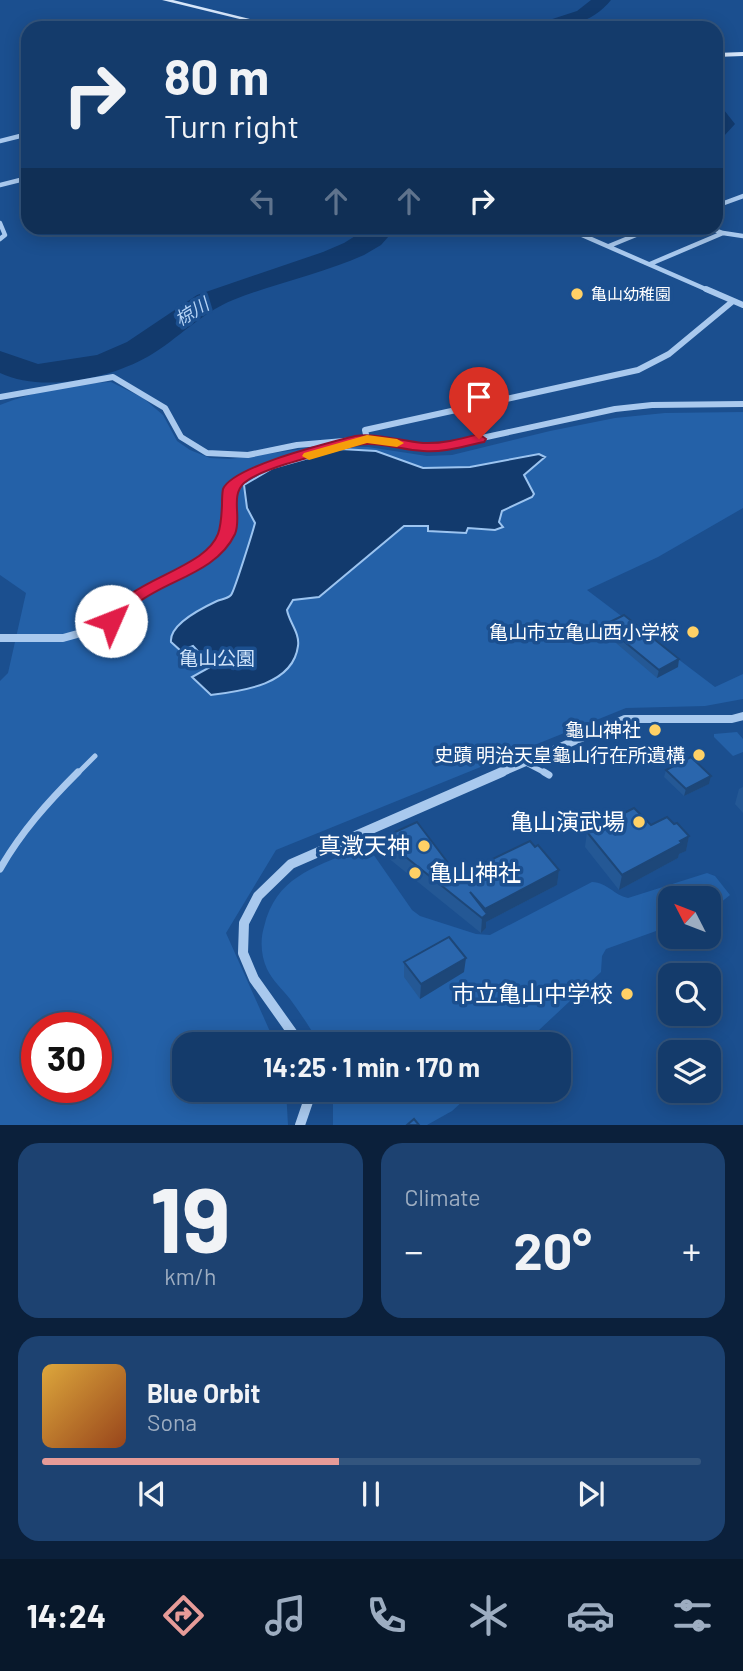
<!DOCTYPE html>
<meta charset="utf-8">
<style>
body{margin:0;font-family:Barlow,"Noto Sans JP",sans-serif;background:#1d4271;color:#f1f3f6;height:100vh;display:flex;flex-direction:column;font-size:26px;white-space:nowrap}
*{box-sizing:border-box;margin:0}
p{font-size:23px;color:#9dadc1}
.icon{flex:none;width:38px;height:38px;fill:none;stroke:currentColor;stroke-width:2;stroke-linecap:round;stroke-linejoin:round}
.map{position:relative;height:1125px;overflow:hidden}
.sheet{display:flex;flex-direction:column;gap:18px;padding:18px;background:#0b203b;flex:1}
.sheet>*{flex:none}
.banner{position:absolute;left:21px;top:21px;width:702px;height:214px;border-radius:21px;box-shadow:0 4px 18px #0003,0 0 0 2px #33557e;background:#143b6b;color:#f1f3f6;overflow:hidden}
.needle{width:46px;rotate:312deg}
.buttons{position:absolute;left:658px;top:886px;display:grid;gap:14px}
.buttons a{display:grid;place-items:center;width:63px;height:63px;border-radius:14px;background:#143b6b;box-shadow:0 4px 18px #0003,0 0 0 2px #33557e;font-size:35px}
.speed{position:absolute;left:21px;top:1012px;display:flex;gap:14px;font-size:35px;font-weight:700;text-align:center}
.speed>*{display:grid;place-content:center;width:91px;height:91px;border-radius:50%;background:#143b6b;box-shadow:0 4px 18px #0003,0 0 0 2px #33557e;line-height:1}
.speed .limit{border:10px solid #d22;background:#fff;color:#111}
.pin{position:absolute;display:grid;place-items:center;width:60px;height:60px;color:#fff;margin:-72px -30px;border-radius:50% 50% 50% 0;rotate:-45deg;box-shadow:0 0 7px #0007}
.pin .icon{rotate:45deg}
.me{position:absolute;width:77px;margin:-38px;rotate:46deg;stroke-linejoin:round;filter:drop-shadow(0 0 5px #0008)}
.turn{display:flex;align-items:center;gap:24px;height:147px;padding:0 28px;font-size:32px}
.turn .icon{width:91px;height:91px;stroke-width:2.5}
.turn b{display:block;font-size:49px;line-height:60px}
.lanes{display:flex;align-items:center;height:66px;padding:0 28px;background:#0003;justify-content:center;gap:35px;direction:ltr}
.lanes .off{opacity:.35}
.big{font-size:52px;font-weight:700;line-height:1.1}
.sheet .tile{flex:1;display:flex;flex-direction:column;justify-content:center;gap:10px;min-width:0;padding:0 24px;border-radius:21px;background:#1d4271}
.sheet .dial{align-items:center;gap:0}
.dial b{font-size:91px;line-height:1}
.song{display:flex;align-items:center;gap:21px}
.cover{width:84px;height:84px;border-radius:10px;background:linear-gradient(135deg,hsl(40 70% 55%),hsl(20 70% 35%))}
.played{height:7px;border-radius:4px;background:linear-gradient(90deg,#e69b98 45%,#33557e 45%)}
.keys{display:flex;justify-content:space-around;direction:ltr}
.heat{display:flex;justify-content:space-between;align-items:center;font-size:38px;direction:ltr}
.sheet .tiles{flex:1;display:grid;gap:18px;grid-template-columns:1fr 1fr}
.tile:last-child{grid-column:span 2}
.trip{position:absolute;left:172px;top:1032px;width:399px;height:70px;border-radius:21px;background:#143b6b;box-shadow:0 4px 18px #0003,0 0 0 2px #33557e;font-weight:700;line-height:70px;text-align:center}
.tabs{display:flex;height:112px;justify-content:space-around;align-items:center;background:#08182b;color:#9dadc1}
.tabs .icon{width:49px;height:49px}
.tabs .current{color:#e69b98}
.tabs b{font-size:32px;color:#f1f3f6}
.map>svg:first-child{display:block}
.green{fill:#2461a8;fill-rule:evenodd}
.water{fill:#123a6d;stroke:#9cc4f0;stroke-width:2}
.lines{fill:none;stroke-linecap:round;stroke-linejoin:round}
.river{fill:#123a6d;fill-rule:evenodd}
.lane-far1{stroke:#a9c9ee;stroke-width:5}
.lane{stroke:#a9c9ee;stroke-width:7}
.street-far3{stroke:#a9c9ee;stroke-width:4.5}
.street-far2{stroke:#a9c9ee;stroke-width:6}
.street-far1{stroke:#a9c9ee;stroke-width:8}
.street{stroke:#a9c9ee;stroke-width:10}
.secondary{fill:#d6e6fa;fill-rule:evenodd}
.wall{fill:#245895}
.shaded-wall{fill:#1d4779}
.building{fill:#2a66ad;stroke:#1d4779;stroke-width:2}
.route{fill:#e11d48;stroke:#92132f;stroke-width:2}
.slow{fill:#f59e0b}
.poi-dot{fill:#ffd166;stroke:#1b4f8f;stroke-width:2.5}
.labels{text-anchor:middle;stroke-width:7;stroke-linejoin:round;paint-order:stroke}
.far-poi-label{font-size:16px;fill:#fff;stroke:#1b4f8f;text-anchor:start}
.far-water-label{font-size:18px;font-style:italic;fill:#b5d3f5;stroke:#1b4f8f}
.poi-label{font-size:19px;fill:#fff;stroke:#1b4f8f;text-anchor:end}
.park-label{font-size:19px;fill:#cfe3fa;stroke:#1b4f8f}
.near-poi-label{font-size:23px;fill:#fff;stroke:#1b4f8f;text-anchor:end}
</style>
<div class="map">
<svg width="743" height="1125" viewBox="0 0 743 1125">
<rect width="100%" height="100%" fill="#1b4f8f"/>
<path class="green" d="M111,382L143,398L163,415L177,441L190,450L210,458L230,459L324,446L368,447L427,456L452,455L550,431L615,418L665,413L743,412V508L658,557L587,590L715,687L743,674V699L705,706L626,708L276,850L226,933L276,1045H184V1090H286L288,1125H0V681L8,673L26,593L0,575V405C35,391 74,383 111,382ZM37,1027H96V1087H37Z
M737,732L743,739V752L733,756L714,737V734Z
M354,850L371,851L412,910L420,916L476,934L490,935L592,882C608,883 614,895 628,898L707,873L715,876L730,895L709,912V898H670V926L606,949L602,956L601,972L523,1045H320C311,1029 301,1014 290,999C283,990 272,980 267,969C261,956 260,940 264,927C276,877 312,869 354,850Z
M333,1090H475L452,1111L427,1125H333Z"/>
<path class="water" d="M341,449L376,451L423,468L470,467L539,454L545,457L524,475L534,494L532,497L502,511L499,522L503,527L495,530L468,528L466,533L428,531V526H404L319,597L293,600L287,610C289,622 300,633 298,646C293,685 242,691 211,695L192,677L212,666L193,646L181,651L171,642C169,624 202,608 217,601C222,599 227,599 231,595C234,592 253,531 255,523L247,508L244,485L273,468Z"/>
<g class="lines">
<path class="river" d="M591,0H611C592,24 564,28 535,28L537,24L577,11Z
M716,108L724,110L735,124L724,136L716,138Z
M368,228H396L381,245L364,255C321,274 276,283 233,300C201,313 178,339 149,356C109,379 42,393 0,373V351L38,364L97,355L127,342L197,295L323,252L344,243Z"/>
<path class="lane-far1" d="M524,762L547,774
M77,774L95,756"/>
<path class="lane" d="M544,772L549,775
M0,869C21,832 48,802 78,772"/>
<path class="street-far3" d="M0,141L28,134
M0,185L28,178
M716,206L743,196
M0,223L5,235L0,239
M566,228L710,291
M709,228L723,233
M609,246L653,228
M650,264L723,233L743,236"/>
<path class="street-far2" d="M706,289L743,305
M0,397L113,377L165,408L181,437L207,453L248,455L297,445L367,439L424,447L445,446L615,409L652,405L743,404
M367,439L365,430L638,370L669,354L733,301
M231,502C233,462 316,453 348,443"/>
<path class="street-far1" d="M0,638H63L99,628L147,590L195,564L217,547L230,529L231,500
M498,774L625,719H732L743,716"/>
<path class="street" d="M301,1045L254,979L243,953L244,923L258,896L291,864L502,772
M300,1125L312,1090"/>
<path class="secondary" d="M162,0H173L287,28H276Z
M743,52V56L716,57V53Z"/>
</g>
<path class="wall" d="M604,625L678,667L657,678L603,632Z
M666,770L711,776L709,784L684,796L664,777Z
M743,787V813L735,804L739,789Z
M674,824L689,836L686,851L679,854L678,858L619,890L585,847L587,832Z
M382,838L458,876L535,847L559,870L557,885L486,922V928L481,933L382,853Z
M404,962L464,972L420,999L404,977Z"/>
<path class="shaded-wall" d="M679,659L678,667L657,678L659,670Z
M711,776L709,784L684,796L686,789Z
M689,836L686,851L679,854L678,858L619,890L622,875Z
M559,870L557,885L486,922V928L481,933L482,918L485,916V909Z
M466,958L464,972L420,999L421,984Z"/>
<path class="building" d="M624,615L679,659L659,670L604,625Z
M691,757L711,776L686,789L666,770Z
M634,808L651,825L667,817L674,824L677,823L689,836L680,841L682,843L622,875L587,832Z
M417,822L458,876L530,841L535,847L538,845L559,870L485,909L470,892L487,914L482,918L382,838Z
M449,937L466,958L421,984L404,962Z
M414,1119L419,1125H407Z"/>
<path class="route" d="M479,434L486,439L484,442C464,446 444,453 423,451C401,450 379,441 357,445C331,452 262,467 244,483C230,496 242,518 235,534C217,572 170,579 139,602C129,610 123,623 111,627L103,621C125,587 167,578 199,556C220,541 221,529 222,505C222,501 222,494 223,489C233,466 329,443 355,436C378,433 400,441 423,443C442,444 460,439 479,434Z"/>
<path class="slow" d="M367,435L397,439L404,443L397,447L367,443L309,460L302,456L304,453Z"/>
<g class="poi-dot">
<circle cx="577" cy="294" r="7"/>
<circle cx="693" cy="632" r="7"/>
<circle cx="655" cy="730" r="7"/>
<circle cx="699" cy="755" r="7"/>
<circle cx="639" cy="822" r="7"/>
<circle cx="424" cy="846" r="7"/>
<circle cx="415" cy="873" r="7"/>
<circle cx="627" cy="994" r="7"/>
</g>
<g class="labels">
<g class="far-poi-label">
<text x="591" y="300">亀山幼稚園</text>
</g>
<g class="far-water-label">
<text transform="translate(192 312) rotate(-31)" y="6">椋川</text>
</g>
<g class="poi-label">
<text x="679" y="639">亀山市立亀山西小学校</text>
<text x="641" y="737">龜山神社</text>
<text x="685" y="762">史蹟 明治天皇龜山行在所遺構</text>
</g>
<g class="park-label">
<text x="217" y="665">亀山公園</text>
</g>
<g class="near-poi-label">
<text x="625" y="830">亀山演武場</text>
<text x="410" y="854">真澂天神</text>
<text x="429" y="881" text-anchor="start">亀山神社</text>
<text x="613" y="1002">市立亀山中学校</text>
</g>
</g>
</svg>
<div class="buttons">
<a><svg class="needle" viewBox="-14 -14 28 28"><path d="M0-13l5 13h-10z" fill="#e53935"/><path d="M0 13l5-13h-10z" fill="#9dadc1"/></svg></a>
<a><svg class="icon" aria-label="search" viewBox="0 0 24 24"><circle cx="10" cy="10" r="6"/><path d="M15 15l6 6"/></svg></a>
<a><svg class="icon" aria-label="layers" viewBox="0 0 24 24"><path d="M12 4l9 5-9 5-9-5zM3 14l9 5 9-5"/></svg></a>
</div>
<div class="speed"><div class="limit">30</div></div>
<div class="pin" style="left:479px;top:439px;background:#d93025"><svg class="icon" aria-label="arrive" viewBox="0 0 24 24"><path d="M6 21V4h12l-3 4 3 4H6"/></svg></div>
<svg class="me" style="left:111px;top:621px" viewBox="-20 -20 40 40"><circle r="19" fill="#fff"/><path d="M0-13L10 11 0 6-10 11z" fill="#e11d48"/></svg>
<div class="trip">14:25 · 1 min · 170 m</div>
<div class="banner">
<div class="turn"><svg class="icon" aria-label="right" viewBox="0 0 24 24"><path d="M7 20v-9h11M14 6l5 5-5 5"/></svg><div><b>80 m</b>Turn right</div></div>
<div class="lanes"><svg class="icon off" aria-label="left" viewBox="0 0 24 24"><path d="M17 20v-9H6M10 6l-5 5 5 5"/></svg><svg class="icon off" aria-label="ahead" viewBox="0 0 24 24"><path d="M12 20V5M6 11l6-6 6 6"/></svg><svg class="icon off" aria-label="ahead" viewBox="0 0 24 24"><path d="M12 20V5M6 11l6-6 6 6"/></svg><svg class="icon" aria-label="right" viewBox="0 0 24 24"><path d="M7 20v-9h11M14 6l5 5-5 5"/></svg></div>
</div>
</div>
<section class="sheet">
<div class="tiles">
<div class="tile dial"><b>19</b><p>km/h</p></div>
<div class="tile"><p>Climate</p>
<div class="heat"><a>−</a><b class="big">20°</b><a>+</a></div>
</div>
<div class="tile">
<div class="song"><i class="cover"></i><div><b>Blue Orbit</b><p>Sona</p></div></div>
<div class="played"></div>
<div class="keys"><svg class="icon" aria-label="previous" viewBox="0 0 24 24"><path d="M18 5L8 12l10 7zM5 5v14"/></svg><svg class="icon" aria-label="pause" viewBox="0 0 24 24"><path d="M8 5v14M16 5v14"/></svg><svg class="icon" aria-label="next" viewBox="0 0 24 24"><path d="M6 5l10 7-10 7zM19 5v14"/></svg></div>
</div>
</div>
</section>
<nav class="tabs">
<b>14:24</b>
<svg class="icon current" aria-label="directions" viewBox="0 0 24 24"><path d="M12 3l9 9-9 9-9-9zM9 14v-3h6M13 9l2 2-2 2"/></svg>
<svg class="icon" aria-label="music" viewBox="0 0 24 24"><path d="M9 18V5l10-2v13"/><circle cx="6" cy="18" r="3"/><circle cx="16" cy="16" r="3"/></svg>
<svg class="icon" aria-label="phone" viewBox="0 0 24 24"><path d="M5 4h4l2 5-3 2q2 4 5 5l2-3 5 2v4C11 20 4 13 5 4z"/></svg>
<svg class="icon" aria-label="climate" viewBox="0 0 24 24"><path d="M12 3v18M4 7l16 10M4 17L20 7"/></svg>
<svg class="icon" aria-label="car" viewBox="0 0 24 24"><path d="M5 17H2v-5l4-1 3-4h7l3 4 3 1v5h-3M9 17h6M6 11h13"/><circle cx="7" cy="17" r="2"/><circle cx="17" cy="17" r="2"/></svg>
<svg class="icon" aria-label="filters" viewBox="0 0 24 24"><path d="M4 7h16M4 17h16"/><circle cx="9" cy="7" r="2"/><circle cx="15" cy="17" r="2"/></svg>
</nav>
